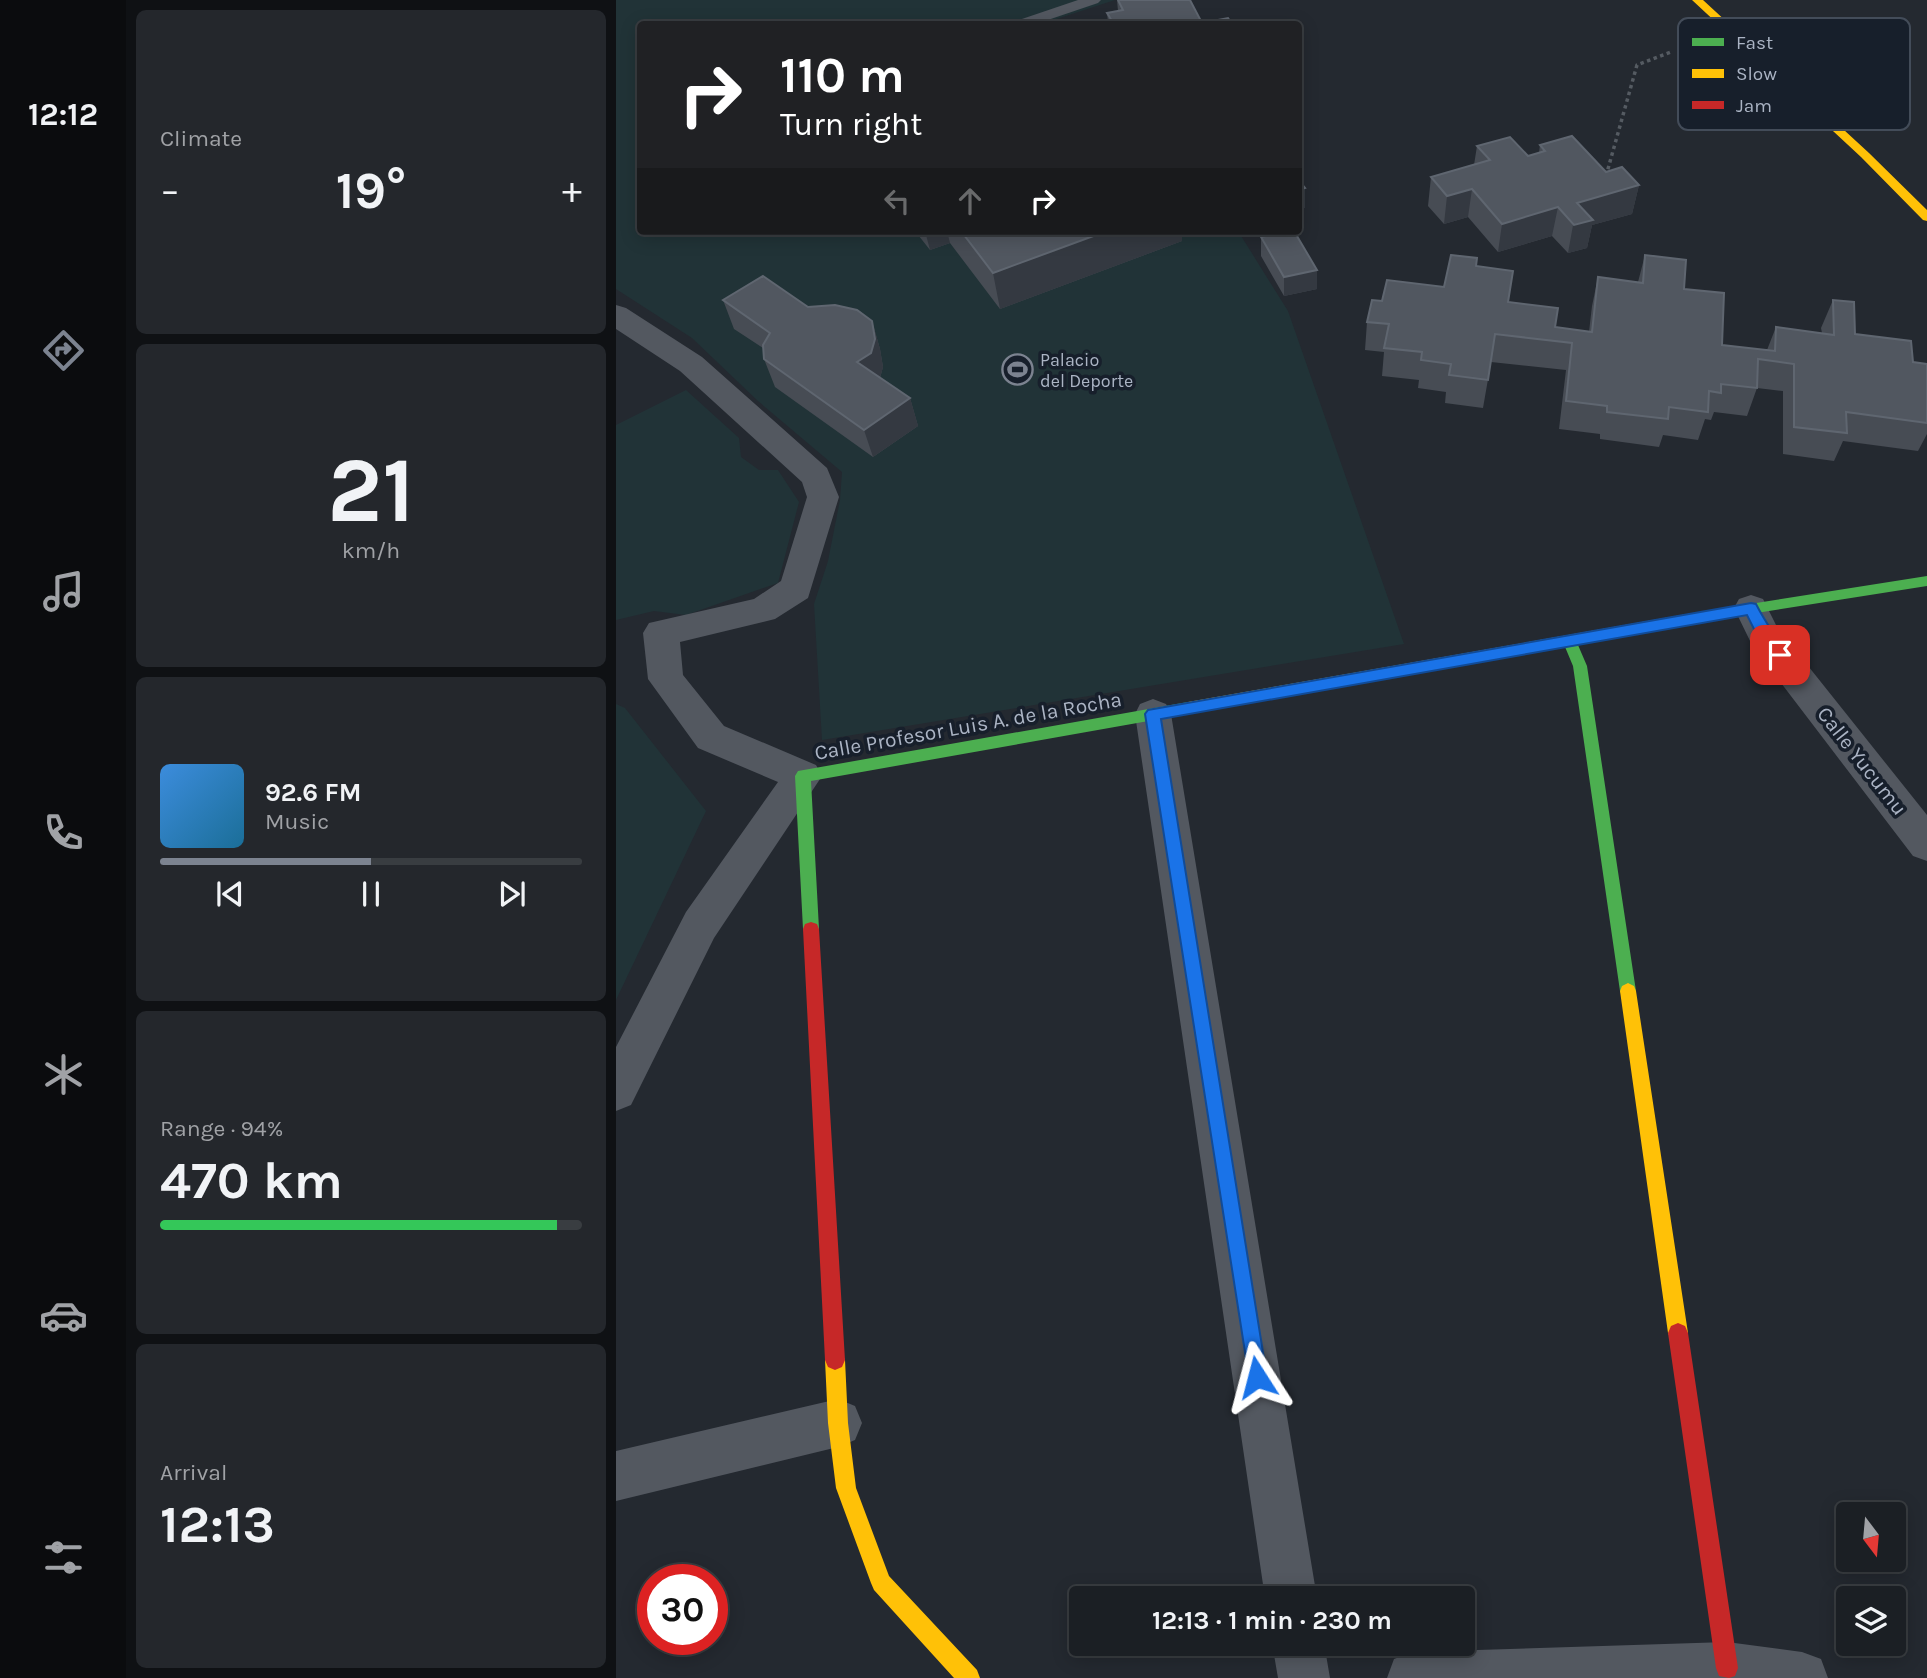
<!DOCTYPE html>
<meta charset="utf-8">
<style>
body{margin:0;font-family:Karla,sans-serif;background:#24272c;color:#f1f3f6;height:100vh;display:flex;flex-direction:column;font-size:26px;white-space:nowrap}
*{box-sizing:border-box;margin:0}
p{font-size:23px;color:#a0a2a6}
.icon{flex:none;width:38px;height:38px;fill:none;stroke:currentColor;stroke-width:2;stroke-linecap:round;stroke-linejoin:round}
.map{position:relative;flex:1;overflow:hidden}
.drawer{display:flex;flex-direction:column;gap:10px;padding:10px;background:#0f1114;width:490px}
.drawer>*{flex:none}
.hud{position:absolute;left:21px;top:21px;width:665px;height:214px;border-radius:7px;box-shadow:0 4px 18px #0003,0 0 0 2px #393d41;background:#202124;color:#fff;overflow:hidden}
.needle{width:46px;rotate:164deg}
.buttons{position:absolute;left:1220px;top:1502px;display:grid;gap:14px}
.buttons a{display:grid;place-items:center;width:70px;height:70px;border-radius:7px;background:#1b1f24;box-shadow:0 4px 18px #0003,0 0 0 2px #393d41;font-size:35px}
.speed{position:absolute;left:21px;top:1564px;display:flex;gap:14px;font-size:35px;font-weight:700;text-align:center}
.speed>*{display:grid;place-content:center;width:91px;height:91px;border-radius:50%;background:#1b1f24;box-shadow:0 4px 18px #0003,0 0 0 2px #393d41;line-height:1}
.speed .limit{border:10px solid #d22;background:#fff;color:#111}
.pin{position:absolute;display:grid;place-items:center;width:60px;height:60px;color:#fff;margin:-30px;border-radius:14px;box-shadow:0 4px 10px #0006}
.me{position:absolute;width:77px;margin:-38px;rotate:351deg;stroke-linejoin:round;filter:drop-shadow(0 0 5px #0008)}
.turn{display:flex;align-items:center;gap:24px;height:147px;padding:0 28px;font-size:32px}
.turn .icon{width:91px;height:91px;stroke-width:2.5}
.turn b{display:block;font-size:49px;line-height:60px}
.lanes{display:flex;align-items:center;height:66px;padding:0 28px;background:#0003;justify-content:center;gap:35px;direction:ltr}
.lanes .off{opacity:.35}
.big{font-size:52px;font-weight:700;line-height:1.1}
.drawer .widget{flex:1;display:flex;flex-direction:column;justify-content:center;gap:10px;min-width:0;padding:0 24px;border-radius:10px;background:#24272c}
.drawer .dial{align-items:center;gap:0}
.dial b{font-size:91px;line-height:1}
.song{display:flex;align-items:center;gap:21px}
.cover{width:84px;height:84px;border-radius:10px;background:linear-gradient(135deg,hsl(210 70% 55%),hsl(200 70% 35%))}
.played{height:7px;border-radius:4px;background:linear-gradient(90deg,#7c8390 50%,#393d41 50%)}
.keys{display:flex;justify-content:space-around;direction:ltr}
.heat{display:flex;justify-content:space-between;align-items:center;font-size:38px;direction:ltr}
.charge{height:10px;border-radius:5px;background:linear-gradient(90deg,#34c759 94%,#393d41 0)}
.trip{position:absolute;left:453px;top:1586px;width:406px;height:70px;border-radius:7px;background:#1b1f24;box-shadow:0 4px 18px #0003,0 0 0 2px #393d41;font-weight:700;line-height:70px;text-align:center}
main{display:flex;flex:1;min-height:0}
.menu{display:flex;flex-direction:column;width:126px;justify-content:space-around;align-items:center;background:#0b0c0e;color:#a0a2a6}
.menu .icon{width:49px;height:49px}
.menu .current{color:#7c8390}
.menu b{font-size:32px;color:#f1f3f6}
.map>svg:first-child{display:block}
.green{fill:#213337}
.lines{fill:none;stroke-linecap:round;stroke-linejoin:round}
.path{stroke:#555b62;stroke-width:3.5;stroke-dasharray:3.5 3.5;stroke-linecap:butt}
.lane{fill:#535860;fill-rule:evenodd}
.street{fill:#535860;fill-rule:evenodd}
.fast{fill:#4caf50;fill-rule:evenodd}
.slow{fill:#ffc107;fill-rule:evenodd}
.jam{fill:#c62828;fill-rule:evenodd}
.wall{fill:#474c54}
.shaded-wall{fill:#343941}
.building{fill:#515760;stroke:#5f6670;stroke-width:2}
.route{fill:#1a73e8;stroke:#114b97;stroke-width:2}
.labels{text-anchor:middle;stroke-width:7;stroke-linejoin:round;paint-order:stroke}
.far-poi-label{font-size:18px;fill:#abb4c4;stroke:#171f2b;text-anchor:start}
.street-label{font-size:21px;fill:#abb4c4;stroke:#171f2b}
.key{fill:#171f2b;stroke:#434c59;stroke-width:2}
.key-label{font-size:19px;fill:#abb4c4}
</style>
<main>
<nav class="menu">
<b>12:12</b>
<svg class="icon current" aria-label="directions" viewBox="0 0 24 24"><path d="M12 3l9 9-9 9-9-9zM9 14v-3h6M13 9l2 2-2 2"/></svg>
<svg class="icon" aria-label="music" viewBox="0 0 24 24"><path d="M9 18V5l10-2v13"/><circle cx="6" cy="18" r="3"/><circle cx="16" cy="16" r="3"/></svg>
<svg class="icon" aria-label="phone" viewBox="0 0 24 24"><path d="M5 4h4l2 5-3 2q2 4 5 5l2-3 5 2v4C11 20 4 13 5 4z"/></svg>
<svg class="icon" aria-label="climate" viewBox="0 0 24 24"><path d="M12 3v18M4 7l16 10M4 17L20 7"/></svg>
<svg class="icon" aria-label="car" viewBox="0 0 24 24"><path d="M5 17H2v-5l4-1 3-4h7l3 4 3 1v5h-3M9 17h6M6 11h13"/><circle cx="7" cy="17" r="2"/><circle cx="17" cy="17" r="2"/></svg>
<svg class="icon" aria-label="filters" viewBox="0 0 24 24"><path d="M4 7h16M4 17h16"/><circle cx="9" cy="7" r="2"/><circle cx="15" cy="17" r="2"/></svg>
</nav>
<section class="drawer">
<div class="widget"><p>Climate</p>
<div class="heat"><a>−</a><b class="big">19°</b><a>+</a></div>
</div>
<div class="widget dial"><b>21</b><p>km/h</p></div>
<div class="widget">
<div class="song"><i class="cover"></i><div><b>92.6 FM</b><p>Music</p></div></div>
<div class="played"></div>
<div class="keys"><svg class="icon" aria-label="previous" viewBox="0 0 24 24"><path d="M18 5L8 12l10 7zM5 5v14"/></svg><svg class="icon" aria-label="pause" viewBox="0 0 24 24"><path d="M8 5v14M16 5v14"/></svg><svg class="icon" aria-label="next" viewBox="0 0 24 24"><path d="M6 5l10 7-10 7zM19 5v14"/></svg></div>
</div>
<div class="widget"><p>Range · 94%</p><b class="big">470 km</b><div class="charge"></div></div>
<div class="widget"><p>Arrival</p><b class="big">12:13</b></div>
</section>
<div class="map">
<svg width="1311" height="1678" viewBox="0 0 1311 1678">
<rect width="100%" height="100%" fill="#242930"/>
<path class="green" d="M0,0H499L425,24H24V231H622L672,311L788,644L206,740L198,604L212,561L224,500L226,472L142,401L76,338L0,289Z
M70,390L123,438L125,457L143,470H162L183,502L162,583L70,615L38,611L0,620V425Z
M0,704L9,708L90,811L0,1000Z"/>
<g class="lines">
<path class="path" d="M990,176L1021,65L1055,52"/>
<path class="lane" d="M462,0H485L482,3L420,24H398L400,21Z"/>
<path class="street" d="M0,305L10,308L86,357L211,468L223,497L192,598L159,619L64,642L67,675L108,726L200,765L206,776L98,938L15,1105L0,1111V1047L70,912L162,782L82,748L32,679L27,633L33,623L138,599L165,581L191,497L186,482L64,371L0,329Z
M1135,595L1147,599L1161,627L1311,815V861L1297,856L1136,645L1118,608L1123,599Z
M537,699L550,704L555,714L701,1598H649L519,714L524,704Z
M222,1399L239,1406L246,1423L239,1440L222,1447L0,1501V1451Z
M1111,1642L1186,1652L1205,1659L1212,1678H771L778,1659L797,1652Z
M656,1643H708L714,1678H662Z"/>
<path class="fast" d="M1311,576V586L1077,623L1070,618L1077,613Z
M954,636L959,638L971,666L1020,991L1018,996L1012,999L1006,996L1004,991L957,666L947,642Z
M572,702L579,708L572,714L195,781L203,929L201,934L195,936L189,934L187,929L179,776L182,771Z"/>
<path class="slow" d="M1076,0H1087L1253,153L1311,210V221L1307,220L1245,157Z
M1077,613L1084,618L1077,623L572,714L565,708L572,702Z
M1012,983L1018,986L1020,991L1072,1333L1069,1340L1062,1343L1055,1340L1052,1333L1004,991L1006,986Z
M219,1350L226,1353L229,1360L232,1423L240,1488L273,1576L361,1670L364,1678H338L258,1590L255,1583L220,1488L212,1423L209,1360L212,1353Z"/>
<path class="jam" d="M195,922L201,924L203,929L229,1360L226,1367L219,1370L212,1367L209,1360L187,929L189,924Z
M1062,1323L1069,1326L1072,1333L1122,1668L1119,1676L1113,1678L1103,1676L1100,1668L1052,1333L1055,1326Z"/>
</g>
<path class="wall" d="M501,0H574L586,23L616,24L492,22L491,13L502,11Z
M1195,50L1226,57L1278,75L1275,82L1276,100L1274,125L1258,129L1244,128L1189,69Z
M924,145L1023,185L1016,214L976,225L971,248L952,253L936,236L882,252L852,217L828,224L812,206L815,177L858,165L861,146L912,156L923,153Z
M299,231H566V241L384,309L334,243L314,250Z
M655,231H678L701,270V289L668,296L645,256V237L655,234Z
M1029,255L1068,289L1106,345L1151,350L1160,327L1206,333L1205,328L1217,300L1239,334L1297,362L1311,364V434L1302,451L1227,441L1218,461L1167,454V391L1141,388L1131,416L1098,412L1095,420L1089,419L1082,440L1047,435L1043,447L984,439V434L943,429L950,370L875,362L867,408L829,403L830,392L802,388L803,380L766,376L768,352L749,350L751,322L766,301L828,287L860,266L892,302L939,327L973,332L976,306L982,277L1022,282Z
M107,300L192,307L256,321L264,349L267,367L264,378L294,398L302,426L257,457L159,387L148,359L147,348L118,329Z"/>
<path class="shaded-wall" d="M1278,75L1271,92L1280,90L1273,107L1282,105L1274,125L1258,129L1266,109L1270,77Z
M1023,185L1016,214L976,225L971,248L952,253L961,203Z
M689,188V208L682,209V190Z
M856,189L852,217L828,224L831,196Z
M942,207L936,236L882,252L886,224Z
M309,231H331L334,243L314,250Z
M491,231H566V241L384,309L377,273Z
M701,270V289L668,296V277Z
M256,321L264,349L267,367L263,381L241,362Z
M294,398L302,426L257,457L248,430Z"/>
<path class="building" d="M502,0H574L586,23L612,18L616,24H478L496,21L491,13L507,10Z
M956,136L990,172L1006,167L1023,185L961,203L977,220L958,225L942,207L886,224L856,189L831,196L815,177L874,160L861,146L894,137L912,156L929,151L924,145Z
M682,179L689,188L682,190Z
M345,231H491L377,273Z
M657,231H678L701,270L668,277L645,237L659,234Z
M835,255L861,258L860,266L897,271L892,302L942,308L939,327L976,332L982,277L1027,283L1029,255L1070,260L1068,289L1108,293L1106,345L1159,351L1160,327L1218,335L1217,300L1238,302L1239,334L1295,341L1297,362L1311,364V423L1230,412L1231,433L1178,427V364L1142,359L1141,388L1105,384V393L1093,391L1092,412L1053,407L1052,419L991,412V406L950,401L956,343L879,334L872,380L833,375L835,364L805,360L806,352L768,348L773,324L751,322L756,300L766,301L771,280L828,287Z
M147,276L192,307L219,305L241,310L256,321L259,339L255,353L241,362L294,398L248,430L148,359L147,345L154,333L107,300Z"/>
<path class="route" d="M1135,603L1140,604C1149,622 1161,638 1171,655L1169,659H1159L1143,639L1131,615L545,719L651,1377L648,1384L641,1387L634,1384L529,714L532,710Z"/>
<defs>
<symbol id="stadium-ring" viewBox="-11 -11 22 22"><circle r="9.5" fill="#171f2b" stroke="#7c8390" stroke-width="1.5"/><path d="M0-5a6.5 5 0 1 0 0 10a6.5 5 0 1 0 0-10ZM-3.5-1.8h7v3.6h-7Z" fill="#7c8390"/></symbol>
</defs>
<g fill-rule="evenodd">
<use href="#stadium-ring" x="384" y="352" width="35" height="35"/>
</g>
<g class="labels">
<g class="far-poi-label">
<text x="424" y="366">Palacio<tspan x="424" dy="21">del Deporte</tspan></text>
</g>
<g class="street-label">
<text transform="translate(352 726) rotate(-10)" y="7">Calle Profesor Luis A. de la Rocha</text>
<text transform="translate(1246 761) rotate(52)" y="7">Calle Yucumu</text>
</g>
</g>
<rect x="1062" y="18" width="232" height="112" rx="10" class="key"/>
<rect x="1076" y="38" width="32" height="8" fill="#4caf50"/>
<rect x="1076" y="69" width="32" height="9" fill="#ffc107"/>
<rect x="1076" y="101" width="32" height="8" fill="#c62828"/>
<g class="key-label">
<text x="1120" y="49">Fast</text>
<text x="1120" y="80">Slow</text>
<text x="1120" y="112">Jam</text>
</g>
</svg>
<div class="buttons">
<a><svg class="needle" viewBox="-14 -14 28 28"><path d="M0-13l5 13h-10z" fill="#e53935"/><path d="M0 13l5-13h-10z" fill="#a0a2a6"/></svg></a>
<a><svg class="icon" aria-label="layers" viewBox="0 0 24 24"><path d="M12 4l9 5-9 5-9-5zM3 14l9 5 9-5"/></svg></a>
</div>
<div class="speed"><div class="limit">30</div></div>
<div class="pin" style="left:1164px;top:655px;background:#d93025"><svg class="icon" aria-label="arrive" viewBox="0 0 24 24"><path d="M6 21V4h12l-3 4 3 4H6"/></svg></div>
<svg class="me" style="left:641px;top:1377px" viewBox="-20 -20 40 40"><path d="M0-17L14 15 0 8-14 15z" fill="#1a73e8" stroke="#fff" stroke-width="4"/></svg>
<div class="trip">12:13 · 1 min · 230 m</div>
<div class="hud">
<div class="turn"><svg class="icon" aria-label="right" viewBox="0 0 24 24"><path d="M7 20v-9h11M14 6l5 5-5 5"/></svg><div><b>110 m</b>Turn right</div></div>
<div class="lanes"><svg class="icon off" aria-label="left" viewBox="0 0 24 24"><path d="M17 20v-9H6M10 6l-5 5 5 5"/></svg><svg class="icon off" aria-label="ahead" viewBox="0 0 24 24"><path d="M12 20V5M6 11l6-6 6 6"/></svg><svg class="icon" aria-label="right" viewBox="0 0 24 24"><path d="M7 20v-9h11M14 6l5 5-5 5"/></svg></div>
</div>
</div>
</main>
